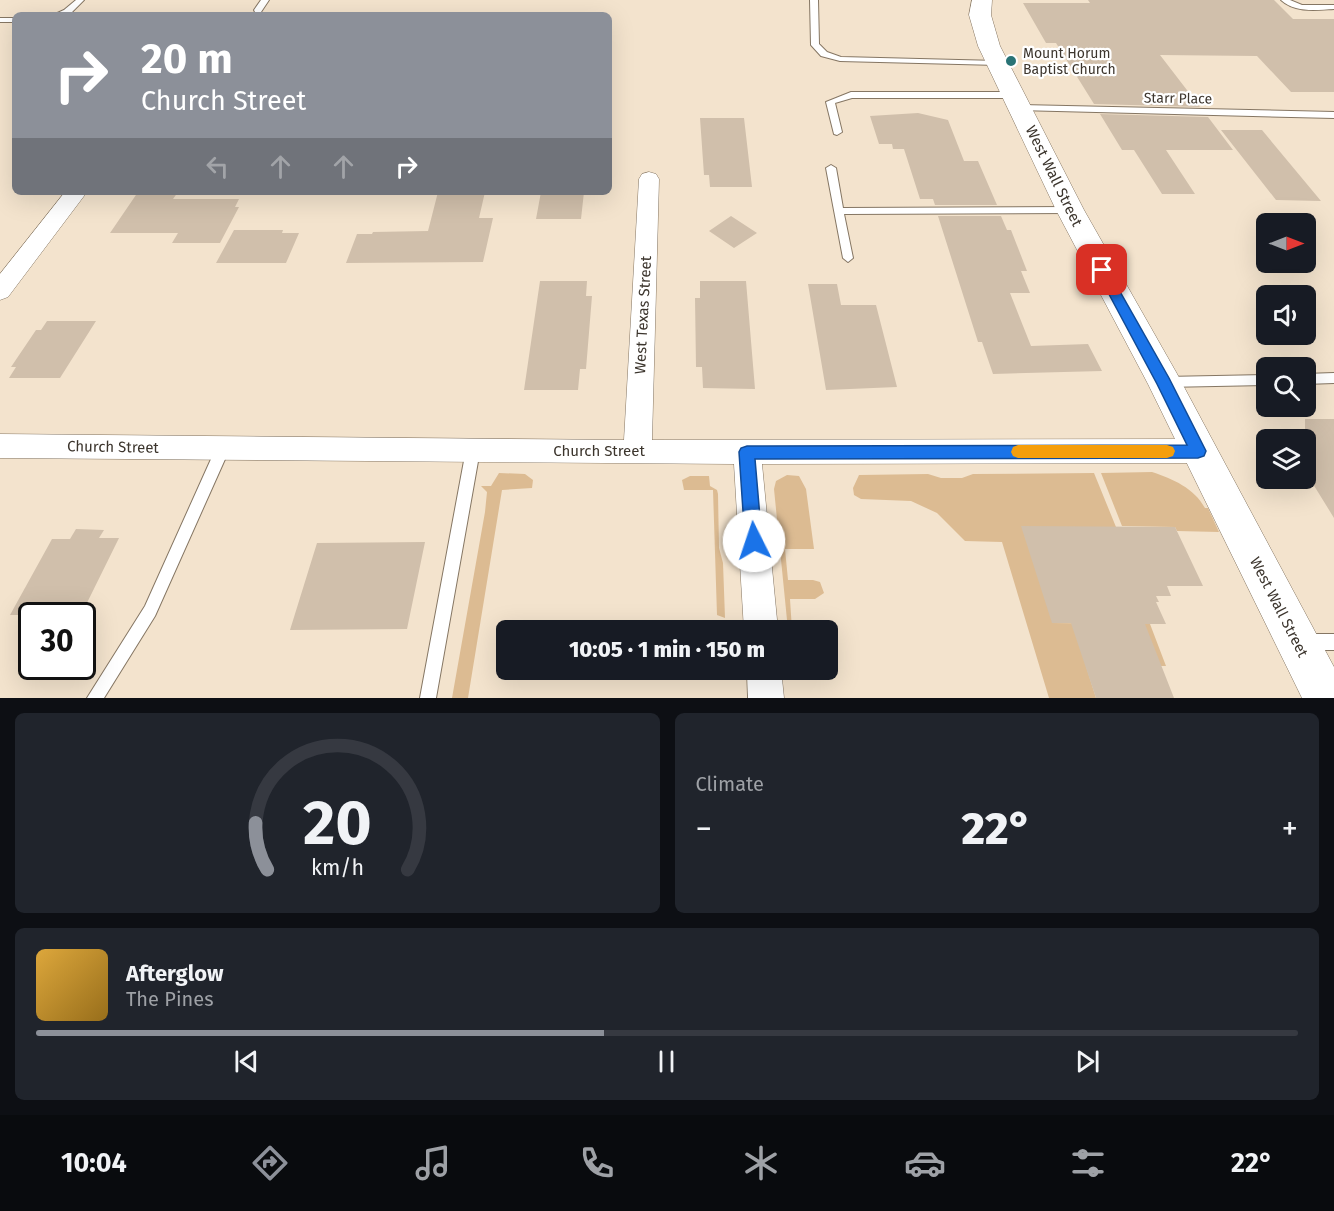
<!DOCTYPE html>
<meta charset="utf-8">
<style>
body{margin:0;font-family:"Fira Sans",sans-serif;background:#20242c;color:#f1f3f6;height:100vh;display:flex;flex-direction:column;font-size:22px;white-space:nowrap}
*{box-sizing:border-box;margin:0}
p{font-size:20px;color:#9ea1a6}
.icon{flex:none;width:33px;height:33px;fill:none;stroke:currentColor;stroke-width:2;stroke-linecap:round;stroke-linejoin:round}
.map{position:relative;height:698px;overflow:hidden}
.side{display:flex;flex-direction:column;gap:15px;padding:15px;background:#0d0f14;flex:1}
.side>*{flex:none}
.banner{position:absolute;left:12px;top:12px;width:600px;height:183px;border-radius:9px;box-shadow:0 6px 24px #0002;background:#8c9099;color:#fff;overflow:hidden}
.needle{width:39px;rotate:90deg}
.tools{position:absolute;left:1256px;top:213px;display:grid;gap:12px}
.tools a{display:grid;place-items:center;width:60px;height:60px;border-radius:9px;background:#171b24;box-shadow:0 6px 24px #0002;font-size:30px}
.speed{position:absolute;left:18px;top:602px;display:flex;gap:12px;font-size:30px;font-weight:700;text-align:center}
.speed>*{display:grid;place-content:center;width:78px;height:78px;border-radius:50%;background:#171b24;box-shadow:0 6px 24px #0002;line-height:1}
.speed .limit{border:3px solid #111;border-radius:9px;background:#fff;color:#111}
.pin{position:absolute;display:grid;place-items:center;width:51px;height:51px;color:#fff;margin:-26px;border-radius:12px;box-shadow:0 3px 9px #0006}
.me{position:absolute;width:66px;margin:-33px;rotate:356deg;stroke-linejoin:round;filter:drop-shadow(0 0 4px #0008)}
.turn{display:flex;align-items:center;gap:21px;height:126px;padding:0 30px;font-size:27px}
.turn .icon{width:78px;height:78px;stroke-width:2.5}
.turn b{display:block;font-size:42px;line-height:51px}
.lanes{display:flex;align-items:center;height:57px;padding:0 30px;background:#0003;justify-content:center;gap:30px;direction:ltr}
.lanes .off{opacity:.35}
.big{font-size:45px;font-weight:800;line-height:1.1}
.side .tile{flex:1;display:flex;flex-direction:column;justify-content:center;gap:9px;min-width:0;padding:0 21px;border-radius:9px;background:#20242c}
.side .dial{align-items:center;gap:0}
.dial svg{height:156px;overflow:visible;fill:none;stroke:#363941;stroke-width:7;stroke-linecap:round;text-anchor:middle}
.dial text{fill:#f1f3f6;stroke:none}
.song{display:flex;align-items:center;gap:18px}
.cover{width:72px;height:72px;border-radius:9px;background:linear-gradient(135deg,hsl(40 70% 55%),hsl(40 70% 35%))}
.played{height:6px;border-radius:3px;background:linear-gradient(90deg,#8c9099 45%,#363941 45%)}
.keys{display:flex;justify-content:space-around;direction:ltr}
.heat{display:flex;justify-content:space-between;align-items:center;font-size:33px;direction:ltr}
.side .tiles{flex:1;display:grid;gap:15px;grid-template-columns:1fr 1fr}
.tile:last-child{grid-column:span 2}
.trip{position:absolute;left:496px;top:620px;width:342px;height:60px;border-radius:9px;background:#171b24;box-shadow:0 6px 24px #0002;font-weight:800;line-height:60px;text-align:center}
.tabs{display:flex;height:96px;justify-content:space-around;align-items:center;background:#090b0e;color:#9ea1a6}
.tabs .icon{width:42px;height:42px}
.tabs .active{color:#8c9099}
.tabs b{font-size:27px;color:#f1f3f6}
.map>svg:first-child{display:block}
.green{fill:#dcbb92}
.building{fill:#d0bfab}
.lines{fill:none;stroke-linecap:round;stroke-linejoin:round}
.lane-casing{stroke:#857663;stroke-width:2}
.street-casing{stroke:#857663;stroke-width:1}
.secondary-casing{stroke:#857663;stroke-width:1}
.lane{fill:#fff;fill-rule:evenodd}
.street{fill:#fff;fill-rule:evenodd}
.secondary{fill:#fff;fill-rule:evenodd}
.route{fill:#1a73e8;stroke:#114b97;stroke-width:1.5}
.slow{fill:#f59e0b}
.poi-dot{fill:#297375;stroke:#fff;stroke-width:2}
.labels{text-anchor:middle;stroke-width:4.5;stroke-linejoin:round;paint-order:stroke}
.far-poi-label{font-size:14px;fill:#3c352d;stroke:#fff;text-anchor:start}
.far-street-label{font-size:14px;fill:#3c352d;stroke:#fff}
.street-label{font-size:15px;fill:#3c352d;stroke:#fff}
</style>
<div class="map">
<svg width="1334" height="698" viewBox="0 0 1334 698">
<rect width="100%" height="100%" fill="#f3e3cd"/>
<path class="green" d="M1152,472C1173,479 1194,488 1205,508H1208L1219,532L1177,531L1175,527L1122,526L1101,473Z
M499,473L525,474L533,480L532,488L502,490L468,698H452L485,512L487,492L481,486H491Z
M1094,473L1116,527L1052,623L1150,624L1166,666H1086L1096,698H1049L1002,542L965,541L937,513L911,501L861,499L854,495L853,488L859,475L928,474L941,478H962L973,474Z
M787,475L799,476L806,489L814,549H785L788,580H813L820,582L824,593L815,599H790L792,630H788L774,489L776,481Z
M690,476H709L710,486L717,490L718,494L719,548L723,563L725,618L717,615L713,490H684L682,480Z"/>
<path class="building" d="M1088,0H1274L1293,19H1334V92H1291L1257,56L1160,55L1200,107L1094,104L1056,43H1046L1023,3H1090Z
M918,113L948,120L964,161H978L997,205H935L933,199H920L904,149H893L892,144H879L870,116Z
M1100,114L1208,117L1233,150H1166L1195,194H1162L1134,150H1122Z
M700,118H744L752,187H710L709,175H704Z
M1221,130H1262L1321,201L1276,200Z
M138,192H178L173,199H239L235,207H239L220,243H172L178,233H110Z
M438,192H485L479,218H493L483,262L346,263L357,234H372L373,232L428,231Z
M541,192H584L581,219H536Z
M731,216L757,233L734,248L709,231Z
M938,216H1001L1007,230H1011L1027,271H1021L1030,293H1010L1031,346L1088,344L1102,371L993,374L982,342H978Z
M234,230H283L282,233H299L286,263H216Z
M540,281H587L586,296H592L586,369H580L578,390H524Z
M700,281H746L755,389L703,388L702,367H696L695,298H700Z
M808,284H837L841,305H876L897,387L826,390Z
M47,321H96L60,378H9L16,367H11L36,330H41Z
M1305,419H1334V518L1305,471Z
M1021,526L1175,527L1203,586H1167L1171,596H1156L1159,602H1156L1166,624H1145L1174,698H1096L1071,623H1052Z
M76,529L104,530L99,538H119L81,615H10L52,539H70Z
M425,542L407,629L290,630L317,543Z"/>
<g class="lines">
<defs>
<path id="lane" d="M76,0H84L70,14L53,15L64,10Z
M261,0H269L261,12H255L254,10Z
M810,0H818L819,44L827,52L841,57L998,61L1002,63L998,65L840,61L821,56L811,45Z
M1281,0H1290L1302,5H1334V9C1316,10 1295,13 1281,0Z
M0,18H15V22H0Z
M851,92H1014L1018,95L1014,98H852L835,103L842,132L837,135L834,134L826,102Z
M1021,105L1334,112V118L1018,110L1017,108Z
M831,165L836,168L843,208L1070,207L1075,210L1070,213L844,214L853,258L848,262L843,258L826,168Z
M1334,373V383L1305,384V374Z
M1266,375V385L1165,387L1161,385L1159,382L1161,379L1165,377Z
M223,442L228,444L230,448L155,616L104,698H87L145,606L216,448L218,444Z
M473,444L478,446L480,450L436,698H420L466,450L468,446Z
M1305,634H1334V650H1305L1299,648L1297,642L1299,636Z"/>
<path id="street" d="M649,172L656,174L659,179L652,440L1198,439L1208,442L1212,451L1208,460L1198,463L762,464L778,630H744L734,464L0,458V434L624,440L639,179L642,174Z
M65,192H87L8,297L0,300V274Z
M747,669H781L784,698H748Z"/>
<path id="secondary" d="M972,0H992L991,15L1000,46L1084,210L1176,372L1334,667V698H1302L1148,384L1056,210L978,46L969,15Z"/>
</defs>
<use href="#lane" class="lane-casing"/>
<use href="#street" class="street-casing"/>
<use href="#secondary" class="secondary-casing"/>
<use href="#lane" class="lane"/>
<use href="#street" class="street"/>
<use href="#secondary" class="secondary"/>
</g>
<path class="route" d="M1102,266L1106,267L1169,378L1206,451L1204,456L1198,458L755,459L762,541L759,546L754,549L748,546L745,541L739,452L741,448L747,446L1187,445L1157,384L1096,270Z"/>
<path class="slow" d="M1018,445H1167L1173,447L1175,451L1173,456L1167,458H1018L1013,456L1011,452L1013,447Z"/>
<circle class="poi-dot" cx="1011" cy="61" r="6"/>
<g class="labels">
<g class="far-poi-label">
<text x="1023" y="58">Mount Horum<tspan x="1023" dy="16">Baptist Church</tspan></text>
</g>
<g class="far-street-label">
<text transform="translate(1178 98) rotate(1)" y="5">Starr Place</text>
</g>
<g class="street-label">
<text transform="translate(1054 176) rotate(64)" y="5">West Wall Street</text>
<text transform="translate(643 315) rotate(-87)" y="5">West Texas Street</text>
<text transform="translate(113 447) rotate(1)" y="5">Church Street</text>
<text x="599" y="456">Church Street</text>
<text transform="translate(1279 607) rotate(63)" y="5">West Wall Street</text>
</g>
</g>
</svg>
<div class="tools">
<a><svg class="needle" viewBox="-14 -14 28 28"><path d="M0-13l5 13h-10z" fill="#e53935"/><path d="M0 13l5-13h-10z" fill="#9ea1a6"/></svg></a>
<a><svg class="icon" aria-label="sound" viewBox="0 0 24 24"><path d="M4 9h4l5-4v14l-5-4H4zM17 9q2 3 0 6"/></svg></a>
<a><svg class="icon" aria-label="search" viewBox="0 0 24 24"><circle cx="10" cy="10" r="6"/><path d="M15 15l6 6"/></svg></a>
<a><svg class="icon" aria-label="layers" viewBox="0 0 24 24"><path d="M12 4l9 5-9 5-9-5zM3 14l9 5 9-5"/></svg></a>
</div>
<div class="speed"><div class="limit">30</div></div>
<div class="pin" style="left:1102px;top:270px;background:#d93025"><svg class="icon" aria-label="arrive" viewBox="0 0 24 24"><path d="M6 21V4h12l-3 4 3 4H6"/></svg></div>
<svg class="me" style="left:754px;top:541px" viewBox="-20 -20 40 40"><circle r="19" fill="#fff"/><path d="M0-13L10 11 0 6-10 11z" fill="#1a73e8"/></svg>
<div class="trip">10:05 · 1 min · 150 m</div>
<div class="banner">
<div class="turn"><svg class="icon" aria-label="right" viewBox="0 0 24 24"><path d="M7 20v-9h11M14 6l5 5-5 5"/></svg><div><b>20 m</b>Church Street</div></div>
<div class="lanes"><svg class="icon off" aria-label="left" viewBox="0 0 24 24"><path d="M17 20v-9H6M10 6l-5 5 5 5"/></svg><svg class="icon off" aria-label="ahead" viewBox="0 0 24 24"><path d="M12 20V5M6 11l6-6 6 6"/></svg><svg class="icon off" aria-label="ahead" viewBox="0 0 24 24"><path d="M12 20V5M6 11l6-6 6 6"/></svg><svg class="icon" aria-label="right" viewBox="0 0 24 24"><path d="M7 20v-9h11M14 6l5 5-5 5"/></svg></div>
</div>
</div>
<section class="side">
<div class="tiles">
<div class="tile dial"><svg viewBox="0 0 100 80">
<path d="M14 69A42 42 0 1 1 86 69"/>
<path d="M14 69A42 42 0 0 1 8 45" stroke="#8c9099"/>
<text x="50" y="56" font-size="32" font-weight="700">20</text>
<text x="50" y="72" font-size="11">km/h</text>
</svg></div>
<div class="tile"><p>Climate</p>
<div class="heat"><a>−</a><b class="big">22°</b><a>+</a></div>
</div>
<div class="tile">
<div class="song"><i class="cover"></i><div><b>Afterglow</b><p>The Pines</p></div></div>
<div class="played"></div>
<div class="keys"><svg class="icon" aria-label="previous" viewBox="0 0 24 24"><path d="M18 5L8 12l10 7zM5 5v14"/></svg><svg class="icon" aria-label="pause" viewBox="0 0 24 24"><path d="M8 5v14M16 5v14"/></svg><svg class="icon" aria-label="next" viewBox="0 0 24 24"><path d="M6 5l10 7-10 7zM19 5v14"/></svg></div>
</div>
</div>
</section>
<nav class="tabs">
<b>10:04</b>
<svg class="icon active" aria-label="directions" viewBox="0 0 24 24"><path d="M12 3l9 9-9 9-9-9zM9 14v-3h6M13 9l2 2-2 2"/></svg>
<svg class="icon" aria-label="music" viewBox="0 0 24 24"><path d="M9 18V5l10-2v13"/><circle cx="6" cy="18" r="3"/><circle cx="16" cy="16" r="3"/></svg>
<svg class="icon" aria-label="phone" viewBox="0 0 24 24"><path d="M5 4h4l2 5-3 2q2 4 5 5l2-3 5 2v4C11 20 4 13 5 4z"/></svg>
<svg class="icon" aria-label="climate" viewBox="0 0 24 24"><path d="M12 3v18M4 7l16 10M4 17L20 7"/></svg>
<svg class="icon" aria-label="car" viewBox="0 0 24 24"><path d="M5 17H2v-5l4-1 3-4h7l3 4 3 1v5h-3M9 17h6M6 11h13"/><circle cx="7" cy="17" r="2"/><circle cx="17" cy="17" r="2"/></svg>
<svg class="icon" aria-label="filters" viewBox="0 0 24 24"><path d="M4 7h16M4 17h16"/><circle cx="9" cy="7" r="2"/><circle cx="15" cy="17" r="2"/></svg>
<b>22°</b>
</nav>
